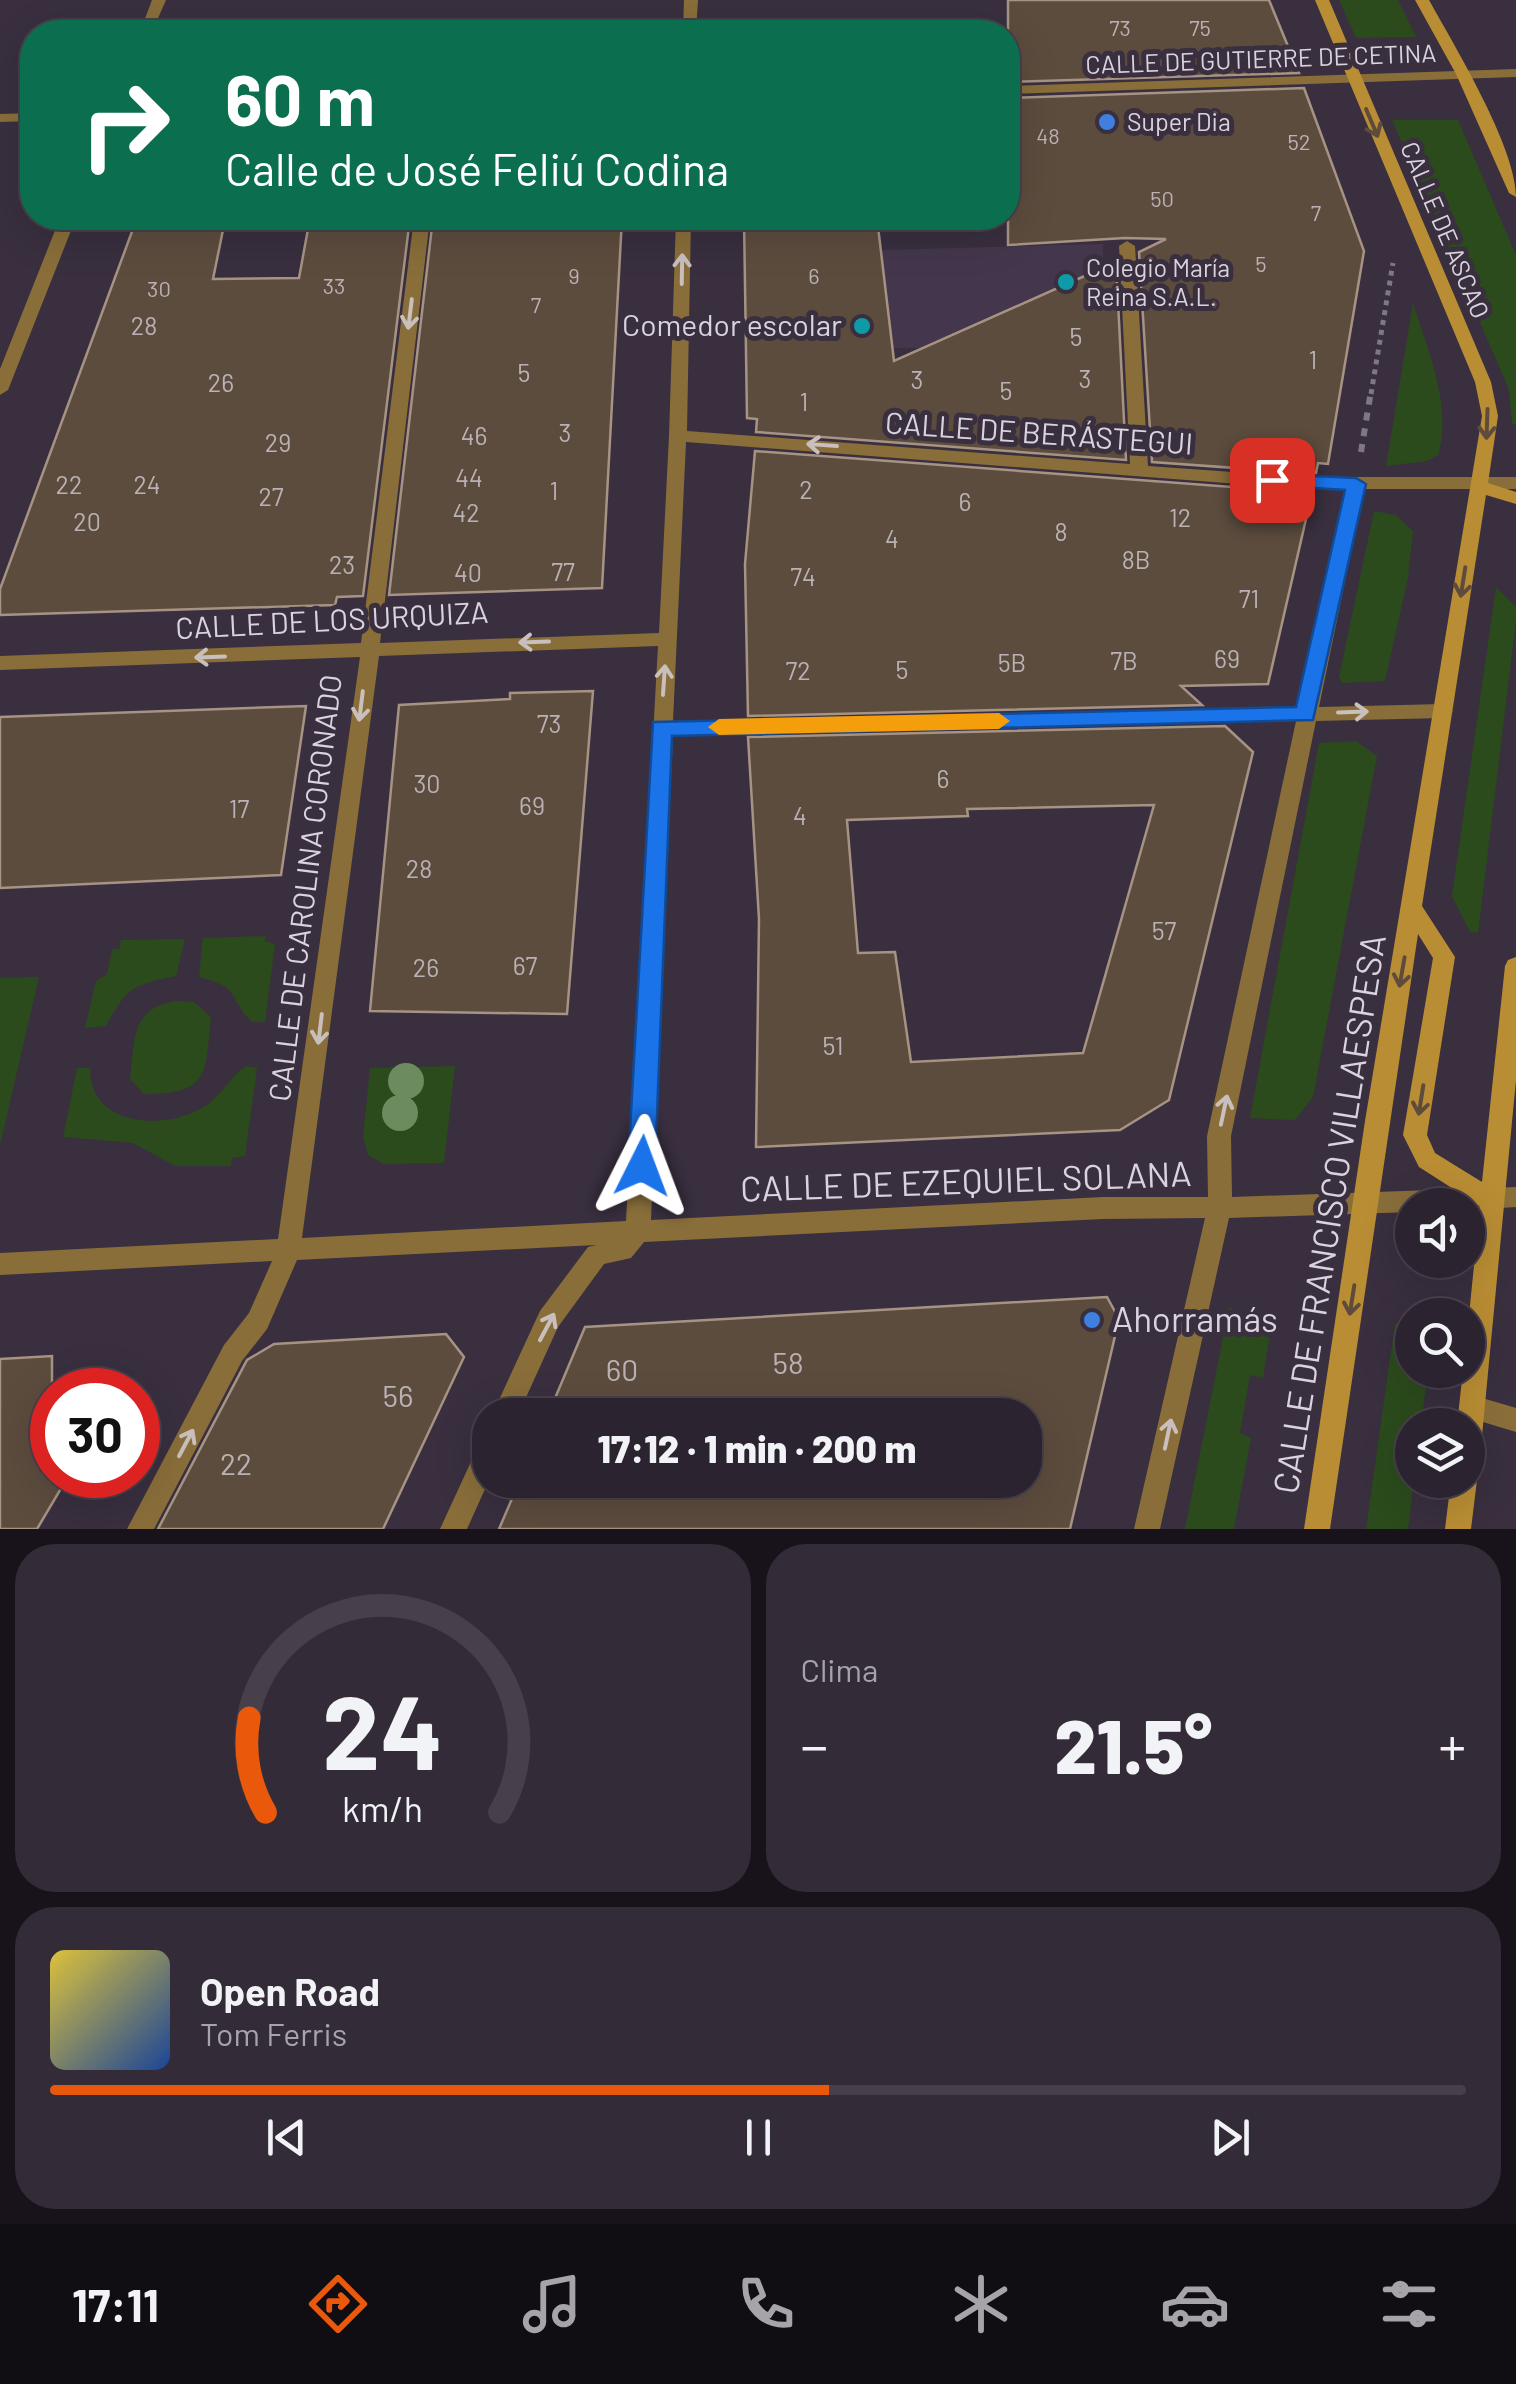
<!DOCTYPE html>
<html lang="es">
<meta charset="utf-8">
<style>
body{margin:0;font-family:Barlow,sans-serif;background:#332b37;color:#f1f3f6;height:100vh;display:flex;flex-direction:column;font-size:38px;white-space:nowrap}
*{box-sizing:border-box;margin:0}
p{font-size:32px;color:#a6a4aa}
.icon{flex:none;width:55px;height:55px;fill:none;stroke:currentColor;stroke-width:2;stroke-linecap:round;stroke-linejoin:round}
.map{position:relative;height:1529px;overflow:hidden}
.side{display:flex;flex-direction:column;gap:15px;padding:15px;background:#18131a;flex:1}
.side>*{flex:none}
.guide{position:absolute;left:20px;top:20px;width:1000px;height:210px;border-radius:40px;box-shadow:0 10px 40px #0002,0 0 0 2px #47404b;background:#0b6e4f;color:#fff;overflow:hidden}
.tools{position:absolute;left:1395px;top:1188px;display:grid;gap:20px}
.tools a{display:grid;place-items:center;width:90px;height:90px;border-radius:50%;background:#2b232f;box-shadow:0 10px 40px #0002,0 0 0 2px #47404b;font-size:50px}
.speed{position:absolute;left:30px;top:1368px;display:flex;gap:20px;font-size:50px;font-weight:700;text-align:center}
.speed>*{display:grid;place-content:center;width:130px;height:130px;border-radius:50%;background:#2b232f;box-shadow:0 10px 40px #0002,0 0 0 2px #47404b;line-height:1}
.speed .limit{border:15px solid #d22;background:#fff;color:#111}
.pin{position:absolute;display:grid;place-items:center;width:85px;height:85px;color:#fff;margin:-42px;border-radius:20px;box-shadow:0 5px 15px #0006}
.me{position:absolute;width:110px;margin:-55px;rotate:3deg;stroke-linejoin:round;filter:drop-shadow(0 0 8px #0008)}
.turn{display:flex;align-items:center;gap:35px;height:210px;padding:0 40px;font-size:45px}
.turn .icon{width:130px;height:130px;stroke-width:2.5}
.turn b{display:block;font-size:70px;line-height:85px}
.big{font-size:75px;font-weight:800;line-height:1.1}
.side .tile{flex:1;display:flex;flex-direction:column;justify-content:center;gap:15px;min-width:0;padding:0 35px;border-radius:40px;background:#332b37}
.side .dial{align-items:center;gap:0}
.dial svg{height:260px;overflow:visible;fill:none;stroke:#47404b;stroke-width:7;stroke-linecap:round;text-anchor:middle}
.dial text{fill:#f1f3f6;stroke:none}
.song{display:flex;align-items:center;gap:30px}
.cover{width:120px;height:120px;border-radius:15px;background:linear-gradient(135deg,hsl(50 70% 55%),hsl(220 70% 35%))}
.played{height:10px;border-radius:5px;background:linear-gradient(90deg,#ea580c 55%,#47404b 55%)}
.keys{display:flex;justify-content:space-around;direction:ltr}
.heat{display:flex;justify-content:space-between;align-items:center;font-size:55px;direction:ltr}
.side .tiles{flex:1;display:grid;gap:15px;grid-template-columns:1fr 1fr}
.tile:last-child{grid-column:span 2}
.trip{position:absolute;left:472px;top:1398px;width:570px;height:100px;border-radius:40px;background:#2b232f;box-shadow:0 10px 40px #0002,0 0 0 2px #47404b;font-weight:800;line-height:100px;text-align:center}
.menu{display:flex;height:160px;justify-content:space-around;align-items:center;background:#110e13;color:#a6a4aa}
.menu .icon{width:70px;height:70px}
.menu .current{color:#ea580c}
.menu b{font-size:45px;color:#f1f3f6}
.map>svg:first-child{display:block}
.built{fill:#44374d}
.green{fill:#2b4b1c}
.building{fill:#5c4c3e;stroke:#a69384;stroke-width:2.5;fill-rule:evenodd}
.lines{fill:none;stroke-linecap:round;stroke-linejoin:round}
.path-far1{stroke:#807785;stroke-width:5;stroke-dasharray:5 5;stroke-linecap:butt}
.path{stroke:#807785;stroke-width:6;stroke-dasharray:8 8;stroke-linecap:butt}
.street{fill:#896e3a;fill-rule:evenodd}
.secondary{fill:#b98d34;fill-rule:evenodd}
.tree{fill:#6c8b5e}
.oneway{stroke:#5f4b3c}
.oneway2{stroke:#c9bfbc}
.route{fill:#1a73e8;stroke:#114b97;stroke-width:2.5}
.slow{fill:#f59e0b}
.shop-dot{fill:#3f7fe0;stroke:#392f3f;stroke-width:4}
.culture-dot{fill:#0f9aa8;stroke:#392f3f;stroke-width:4}
.labels{text-anchor:middle;stroke-width:10;stroke-linejoin:round;paint-order:stroke}
.far-number-label{font-size:22px;fill:#bab1b5}
.far-street-label{font-size:25px;fill:#d9d3dd;stroke:#392f3f}
.far-poi-label{font-size:25px;fill:#d9d3dd;stroke:#392f3f;text-anchor:start}
.number-label{font-size:25px;fill:#bab1b5}
.poi-label{font-size:30px;fill:#d9d3dd;stroke:#392f3f;text-anchor:end}
.street-label{font-size:30px;fill:#d9d3dd;stroke:#392f3f}
.near-number-label{font-size:30px;fill:#bab1b5}
.near-street-label{font-size:35px;fill:#d9d3dd;stroke:#392f3f}
.near-poi-label{font-size:35px;fill:#d9d3dd;stroke:#392f3f;text-anchor:start}
</style>
<div class="map">
<svg width="1516" height="1529" viewBox="0 0 1516 1529">
<rect width="100%" height="100%" fill="#392f3f"/>
<path class="built" d="M1103,244L1104,325L923,348H892L880,250Z"/>
<path class="green" d="M1339,0H1398L1416,37L1356,38Z
M1392,120H1458L1516,255V424H1512L1509,390L1498,364Z
M1413,303C1427,349 1453,406 1438,455L1427,461L1386,466Z
M1374,511L1396,515L1413,531L1408,578L1385,681L1342,683L1339,677Z
M1496,587L1516,607V621L1478,933L1470,932L1452,896Z
M1356,741L1377,756L1313,1097L1295,1120L1250,1118L1319,743Z
M266,936L265,941L275,944L265,1022H252C226,996 243,988 199,977L203,938Z
M185,939L176,976C132,985 127,987 106,1026L85,1028L96,981L107,974L112,949H119L121,940Z
M39,977L1,1141H0V978Z
M178,1001L194,1002L211,1017C205,1074 210,1094 144,1094L130,1079C135,1041 130,1006 178,1001Z
M246,1066L257,1068L245,1156L232,1158L231,1166H175L133,1143L63,1137L77,1068H90C89,1125 161,1131 200,1109C221,1098 229,1077 246,1066Z
M455,1066L444,1163L384,1164L368,1155L363,1136L370,1068Z
M1229,1307L1272,1321L1263,1378L1250,1375L1240,1433L1251,1438L1234,1529H1185Z
M1395,1323L1412,1325V1370H1428L1421,1425H1412L1414,1480L1408,1529H1366Z"/>
<path class="building" d="M1008,0H1269L1299,73L1008,82Z
M1304,88L1364,251L1328,464L1318,463L1316,473H1305L1152,462L1139,252L1166,239L1125,238L1008,245V98Z
M137,218H183L180,224L224,225L213,279L299,278L310,218H410L363,596L337,597L335,605L0,615V589Z
M433,218H622L602,588L389,595Z
M744,218H877L894,361L1116,262L1126,460L756,432L757,419L747,418Z
M755,451L1312,493L1268,684L1181,686L1202,705L748,716L745,564Z
M593,691L567,1014L370,1011L399,705L510,699V693Z
M306,706L281,875L0,888V717Z
M1225,726L1253,752L1169,1100L1120,1130L756,1147L759,919L748,737ZM1154,805L1083,1053L911,1062L895,952L858,953L847,820L968,816L967,809Z
M1107,1297L1119,1319L1070,1529H499L520,1480H1025V1415H548L585,1327Z
M446,1334L464,1357L383,1529H158L247,1360L274,1344Z
M52,1356V1475H69L37,1529H0V1359Z"/>
<g class="lines">
<path class="path-far1" d="M1371,394L1393,263"/>
<path class="path" d="M1361,452L1371,391"/>
<path class="street" d="M152,0H166L152,32H140Z
M684,0H698L696,32H683Z
M1516,69V77L1008,94V86Z
M32,113V121L0,122V114Z
M60,218H76L8,390L0,395V369Z
M414,218H430L380,643L659,633L669,436L676,218H691L687,431L1130,464L1119,246L1127,241L1135,246L1148,466L1305,477H1516V489H1364L1319,707L1443,704L1453,711L1443,718L1316,721L1231,1136L1232,1197L1516,1187V1207L1468,1210V1205H1412V1212L1229,1218L1160,1529H1134L1205,1218L1103,1219L644,1242L631,1258L604,1264L558,1327L518,1415H492L540,1311L588,1247L596,1245L297,1260L267,1329L242,1361L154,1529H127L224,1345L249,1313L272,1261L0,1275V1253L278,1239L360,657L0,670V656L361,643ZM686,442L1305,489H1347L1300,707L673,721ZM658,646L626,1221L302,1238L379,656ZM1296,721L1207,1136L1208,1197H1103L651,1220L673,735Z
M1472,1395L1516,1408V1432L1463,1416L1459,1407L1463,1398Z
M490,1436V1478L467,1529H440L481,1440Z"/>
<path class="secondary" d="M1315,0H1329L1491,382L1498,416L1488,483L1516,492V504L1486,495L1422,906L1455,957L1427,1135L1435,1153L1482,1182L1505,966L1508,960L1516,957V1080L1481,1446L1477,1455L1468,1458V1425H1457L1463,1370H1468V1325L1480,1206L1419,1167L1403,1135L1433,958L1418,934L1330,1529H1304L1365,1121L1482,416L1475,382Z
M1415,0H1429C1455,47 1516,147 1516,197L1509,193L1456,74Z
M1468,1469L1473,1471L1477,1480L1471,1529H1445L1451,1480H1468Z"/>
</g>
<g class="tree">
<circle cx="406" cy="1081" r="18"/>
<circle cx="400" cy="1113" r="18"/>
</g>
<defs><path id="oneway-shaft" d="M-6 0H5M1.5-3L5.5 0L1.5 3" fill="none" stroke-width="1.6" stroke-linecap="round" stroke-linejoin="round" transform="scale(2.5)"/></defs>
<g class="oneway">
<use href="#oneway-shaft" transform="translate(1372 123) rotate(67)"/>
<use href="#oneway-shaft" transform="translate(1487 424) rotate(92)"/>
<use href="#oneway-shaft" transform="translate(1463 582) rotate(99)"/>
<use href="#oneway-shaft" transform="translate(1402 972) rotate(100)"/>
<use href="#oneway-shaft" transform="translate(1421 1100) rotate(99)"/>
<use href="#oneway-shaft" transform="translate(1352 1300) rotate(99)"/>
</g>
<g class="oneway2">
<use href="#oneway-shaft" transform="translate(682 269) rotate(-89)"/>
<use href="#oneway-shaft" transform="translate(410 314) rotate(97)"/>
<use href="#oneway-shaft" transform="translate(822 445) rotate(-176)"/>
<use href="#oneway-shaft" transform="translate(534 642) rotate(178)"/>
<use href="#oneway-shaft" transform="translate(210 657) rotate(178)"/>
<use href="#oneway-shaft" transform="translate(664 680) rotate(-86)"/>
<use href="#oneway-shaft" transform="translate(361 706) rotate(97)"/>
<use href="#oneway-shaft" transform="translate(1353 712) rotate(-2)"/>
<use href="#oneway-shaft" transform="translate(320 1029) rotate(97)"/>
<use href="#oneway-shaft" transform="translate(1224 1110) rotate(-78)"/>
<use href="#oneway-shaft" transform="translate(547 1327) rotate(-62)"/>
<use href="#oneway-shaft" transform="translate(1168 1434) rotate(-78)"/>
<use href="#oneway-shaft" transform="translate(186 1443) rotate(-62)"/>
</g>
<path class="route" d="M1272,474L1356,478L1366,484L1313,720L672,736L655,1166L651,1174L642,1177L632,1174L628,1166L653,722L1296,707L1345,490L1265,485L1262,480Z"/>
<path class="slow" d="M999,713L1010,721L999,729L719,735L708,727L719,719Z"/>
<g class="shop-dot">
<circle cx="1107" cy="122" r="10"/>
<circle cx="1092" cy="1320" r="10"/>
</g>
<g class="culture-dot">
<circle cx="1066" cy="282" r="10"/>
<circle cx="862" cy="326" r="10"/>
</g>
<g class="labels">
<g class="far-number-label">
<text x="1120" y="36">73</text>
<text x="1200" y="36">75</text>
<text x="1048" y="144">48</text>
<text x="1299" y="150">52</text>
<text x="1162" y="207">50</text>
<text x="1316" y="221">7</text>
<text x="1261" y="272">5</text>
<text x="574" y="284">9</text>
<text x="814" y="284">6</text>
<text x="334" y="294">33</text>
<text x="159" y="297">30</text>
<text x="536" y="313">7</text>
</g>
<g class="far-street-label">
<text transform="translate(1261 59) rotate(-2)" y="9">CALLE DE GUTIERRE DE CETINA</text>
<text transform="translate(1445 230) rotate(67)" y="9">CALLE DE ASCAO</text>
</g>
<g class="far-poi-label">
<text x="1127" y="131">Super Dia</text>
<text x="1086" y="277">Colegio María<tspan x="1086" dy="29">Reina S.A.L.</tspan></text>
</g>
<g class="number-label">
<text x="144" y="335">28</text>
<text x="1076" y="346">5</text>
<text x="1313" y="369">1</text>
<text x="524" y="382">5</text>
<text x="1085" y="388">3</text>
<text x="917" y="389">3</text>
<text x="221" y="392">26</text>
<text x="1006" y="400">5</text>
<text x="804" y="411">1</text>
<text x="565" y="442">3</text>
<text x="474" y="445">46</text>
<text x="278" y="452">29</text>
<text x="469" y="487">44</text>
<text x="69" y="494">22</text>
<text x="147" y="494">24</text>
<text x="806" y="499">2</text>
<text x="554" y="500">1</text>
<text x="271" y="506">27</text>
<text x="965" y="511">6</text>
<text x="466" y="522">42</text>
<text x="1180" y="527">12</text>
<text x="87" y="531">20</text>
<text x="1061" y="541">8</text>
<text x="892" y="548">4</text>
<text x="1136" y="569">8B</text>
<text x="342" y="574">23</text>
<text x="563" y="581">77</text>
<text x="468" y="582">40</text>
<text x="803" y="586">74</text>
<text x="1249" y="608">71</text>
<text x="1227" y="668">69</text>
<text x="1124" y="670">7B</text>
<text x="1012" y="672">5B</text>
<text x="902" y="679">5</text>
<text x="798" y="680">72</text>
<text x="549" y="733">73</text>
<text x="943" y="788">6</text>
<text x="427" y="793">30</text>
<text x="532" y="815">69</text>
<text x="239" y="818">17</text>
<text x="800" y="825">4</text>
<text x="419" y="878">28</text>
<text x="1164" y="940">57</text>
<text x="525" y="975">67</text>
<text x="426" y="977">26</text>
<text x="833" y="1055">51</text>
</g>
<g class="poi-label">
<text x="842" y="336">Comedor escolar</text>
</g>
<g class="street-label">
<text transform="translate(1039 434) rotate(4)" y="10">CALLE DE BERÁSTEGUI</text>
<text transform="translate(332 621) rotate(-3)" y="10">CALLE DE LOS URQUIZA</text>
<text transform="translate(306 888) rotate(-83)" y="10">CALLE DE CAROLINA CORONADO</text>
</g>
<g class="near-number-label">
<text x="788" y="1374">58</text>
<text x="622" y="1381">60</text>
<text x="398" y="1407">56</text>
<text x="236" y="1475">22</text>
</g>
<g class="near-street-label">
<text transform="translate(966 1182) rotate(-2)" y="12">CALLE DE EZEQUIEL SOLANA</text>
<text transform="translate(1330 1214) rotate(-81)" y="12">CALLE DE FRANCISCO VILLAESPESA</text>
</g>
<g class="near-poi-label">
<text x="1112" y="1332">Ahorramás</text>
</g>
</g>
</svg>
<div class="tools">
<a><svg class="icon" aria-label="sound" viewBox="0 0 24 24"><path d="M4 9h4l5-4v14l-5-4H4zM17 9q2 3 0 6"/></svg></a>
<a><svg class="icon" aria-label="search" viewBox="0 0 24 24"><circle cx="10" cy="10" r="6"/><path d="M15 15l6 6"/></svg></a>
<a><svg class="icon" aria-label="layers" viewBox="0 0 24 24"><path d="M12 4l9 5-9 5-9-5zM3 14l9 5 9-5"/></svg></a>
</div>
<div class="speed"><div class="limit">30</div></div>
<div class="pin" style="left:1272px;top:480px;background:#d93025"><svg class="icon" aria-label="arrive" viewBox="0 0 24 24"><path d="M6 21V4h12l-3 4 3 4H6"/></svg></div>
<svg class="me" style="left:642px;top:1166px" viewBox="-20 -20 40 40"><path d="M0-17L14 15 0 8-14 15z" fill="#1a73e8" stroke="#fff" stroke-width="4"/></svg>
<div class="trip">17:12 · 1 min · 200 m</div>
<div class="guide">
<div class="turn"><svg class="icon" aria-label="right" viewBox="0 0 24 24"><path d="M7 20v-9h11M14 6l5 5-5 5"/></svg><div><b>60 m</b>Calle de José Feliú Codina</div></div>
</div>
</div>
<section class="side">
<div class="tiles">
<div class="tile dial"><svg viewBox="0 0 100 80">
<path d="M14 69A42 42 0 1 1 86 69"/>
<path d="M14 69A42 42 0 0 1 9 40" stroke="#ea580c"/>
<text x="50" y="56" font-size="32" font-weight="700">24</text>
<text x="50" y="72" font-size="11">km/h</text>
</svg></div>
<div class="tile"><p>Clima</p>
<div class="heat"><a>−</a><b class="big">21.5°</b><a>+</a></div>
</div>
<div class="tile">
<div class="song"><i class="cover"></i><div><b>Open Road</b><p>Tom Ferris</p></div></div>
<div class="played"></div>
<div class="keys"><svg class="icon" aria-label="previous" viewBox="0 0 24 24"><path d="M18 5L8 12l10 7zM5 5v14"/></svg><svg class="icon" aria-label="pause" viewBox="0 0 24 24"><path d="M8 5v14M16 5v14"/></svg><svg class="icon" aria-label="next" viewBox="0 0 24 24"><path d="M6 5l10 7-10 7zM19 5v14"/></svg></div>
</div>
</div>
</section>
<nav class="menu">
<b>17:11</b>
<svg class="icon current" aria-label="directions" viewBox="0 0 24 24"><path d="M12 3l9 9-9 9-9-9zM9 14v-3h6M13 9l2 2-2 2"/></svg>
<svg class="icon" aria-label="music" viewBox="0 0 24 24"><path d="M9 18V5l10-2v13"/><circle cx="6" cy="18" r="3"/><circle cx="16" cy="16" r="3"/></svg>
<svg class="icon" aria-label="phone" viewBox="0 0 24 24"><path d="M5 4h4l2 5-3 2q2 4 5 5l2-3 5 2v4C11 20 4 13 5 4z"/></svg>
<svg class="icon" aria-label="climate" viewBox="0 0 24 24"><path d="M12 3v18M4 7l16 10M4 17L20 7"/></svg>
<svg class="icon" aria-label="car" viewBox="0 0 24 24"><path d="M5 17H2v-5l4-1 3-4h7l3 4 3 1v5h-3M9 17h6M6 11h13"/><circle cx="7" cy="17" r="2"/><circle cx="17" cy="17" r="2"/></svg>
<svg class="icon" aria-label="filters" viewBox="0 0 24 24"><path d="M4 7h16M4 17h16"/><circle cx="9" cy="7" r="2"/><circle cx="15" cy="17" r="2"/></svg>
</nav>
